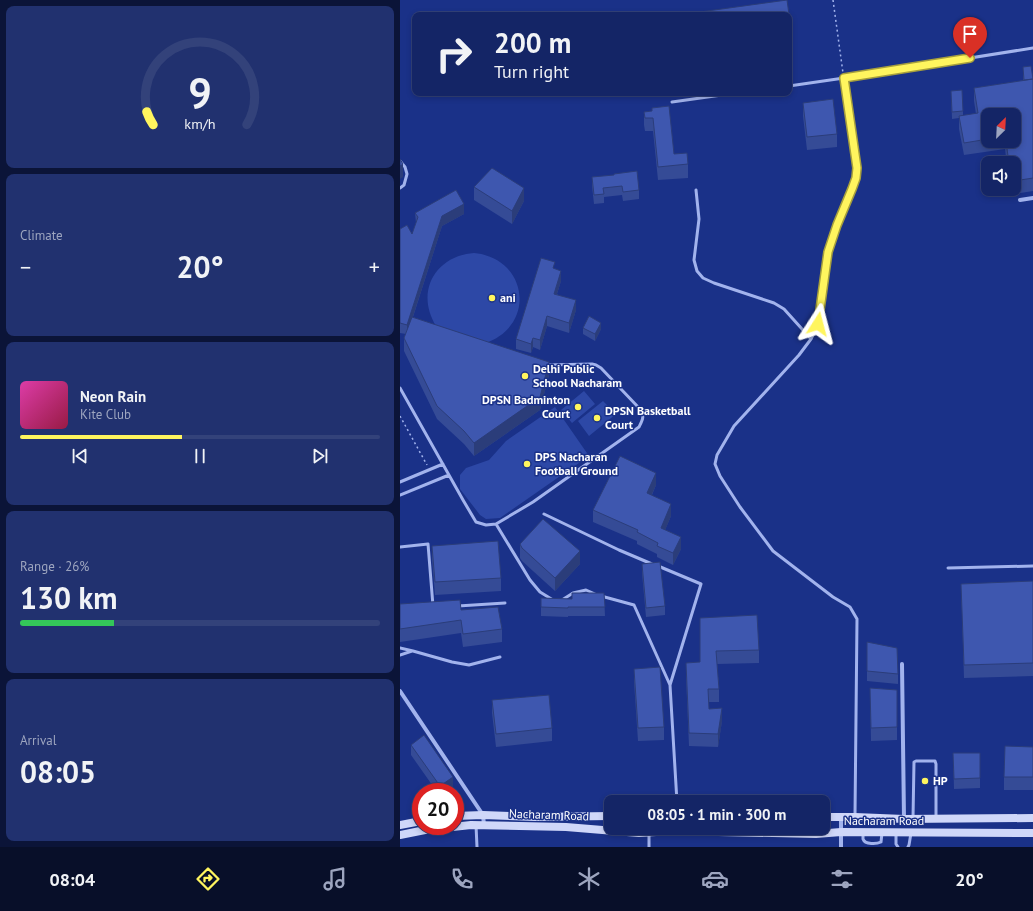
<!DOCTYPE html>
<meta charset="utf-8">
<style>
body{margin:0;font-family:"PT Sans",sans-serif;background:#21316f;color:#f1f3f6;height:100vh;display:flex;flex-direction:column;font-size:15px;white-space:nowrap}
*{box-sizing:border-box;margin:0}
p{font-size:13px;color:#9da5bf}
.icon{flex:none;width:22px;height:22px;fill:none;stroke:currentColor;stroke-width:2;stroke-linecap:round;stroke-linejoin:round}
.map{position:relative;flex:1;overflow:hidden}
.side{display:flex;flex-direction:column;gap:6px;padding:6px;background:#0b1438;width:400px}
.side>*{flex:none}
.banner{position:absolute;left:12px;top:12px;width:380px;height:84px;border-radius:8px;box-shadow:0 2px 6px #0003,0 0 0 1px #33427a;background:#142566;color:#f1f3f6;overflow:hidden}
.needle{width:26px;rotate:24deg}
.buttons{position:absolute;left:581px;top:108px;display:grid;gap:8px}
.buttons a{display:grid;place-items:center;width:40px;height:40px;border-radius:8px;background:#142566;box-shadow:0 2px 6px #0003,0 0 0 1px #33427a;font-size:20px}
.speed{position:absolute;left:12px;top:783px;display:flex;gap:8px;font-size:20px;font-weight:700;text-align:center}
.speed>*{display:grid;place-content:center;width:52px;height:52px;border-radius:50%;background:#142566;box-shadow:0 2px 6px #0003,0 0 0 1px #33427a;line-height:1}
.speed .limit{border:6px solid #d22;background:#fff;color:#111}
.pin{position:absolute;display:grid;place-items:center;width:34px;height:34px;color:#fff;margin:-41px -17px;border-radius:50% 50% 50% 0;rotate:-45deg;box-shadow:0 0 4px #0007}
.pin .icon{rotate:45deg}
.me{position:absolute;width:44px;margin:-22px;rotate:9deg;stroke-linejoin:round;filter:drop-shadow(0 0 3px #0008)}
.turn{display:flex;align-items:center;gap:14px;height:84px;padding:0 16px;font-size:18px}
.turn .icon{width:52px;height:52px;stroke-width:2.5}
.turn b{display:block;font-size:28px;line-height:34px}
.big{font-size:30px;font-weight:600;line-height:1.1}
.side .widget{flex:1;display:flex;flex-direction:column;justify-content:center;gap:6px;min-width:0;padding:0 14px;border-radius:8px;background:#21316f}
.side .dial{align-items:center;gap:0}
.dial svg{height:104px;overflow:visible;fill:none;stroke:#33427a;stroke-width:7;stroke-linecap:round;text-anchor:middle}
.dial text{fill:#f1f3f6;stroke:none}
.song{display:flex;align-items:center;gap:12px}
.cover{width:48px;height:48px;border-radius:6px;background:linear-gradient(135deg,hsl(320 70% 55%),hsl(340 70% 35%))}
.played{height:4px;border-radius:2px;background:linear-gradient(90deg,#fff55e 45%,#33427a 45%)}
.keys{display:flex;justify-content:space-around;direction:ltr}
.heat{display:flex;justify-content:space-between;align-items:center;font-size:22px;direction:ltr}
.charge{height:6px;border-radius:3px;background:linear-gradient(90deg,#34c759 26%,#33427a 0)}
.trip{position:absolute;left:204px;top:795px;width:226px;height:40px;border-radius:8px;background:#142566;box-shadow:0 2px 6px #0003,0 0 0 1px #33427a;font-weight:600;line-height:40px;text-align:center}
.tabs{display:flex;height:64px;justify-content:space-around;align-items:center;background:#080f29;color:#9da5bf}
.tabs .icon{width:28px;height:28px}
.tabs .active{color:#fff55e}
.tabs b{font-size:18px;color:#f1f3f6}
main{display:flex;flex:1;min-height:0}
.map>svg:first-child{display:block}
.green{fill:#2d48a6}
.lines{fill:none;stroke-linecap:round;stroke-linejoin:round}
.path{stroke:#a2b3ed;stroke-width:1.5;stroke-dasharray:2 3;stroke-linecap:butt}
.lane{stroke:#a2b3ed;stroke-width:3}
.street{stroke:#a2b3ed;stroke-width:4}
.secondary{stroke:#cfd7f9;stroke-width:8}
.wall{fill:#354b96;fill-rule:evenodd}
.shaded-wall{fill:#2b3d7a}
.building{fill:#3e57af;stroke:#2b3d7a}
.route-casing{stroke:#a69f3d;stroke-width:10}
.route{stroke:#fff55e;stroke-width:7}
.poi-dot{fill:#fff55e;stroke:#1a3188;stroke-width:1.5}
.labels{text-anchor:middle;stroke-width:3;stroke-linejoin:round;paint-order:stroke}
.poi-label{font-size:12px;font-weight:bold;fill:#fff;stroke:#1a3188;text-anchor:start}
.street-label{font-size:12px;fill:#fff;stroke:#1a3188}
</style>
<main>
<section class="side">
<div class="widget dial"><svg viewBox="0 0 100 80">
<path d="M14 69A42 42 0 1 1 86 69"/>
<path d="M14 69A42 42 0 0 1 9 59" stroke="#fff55e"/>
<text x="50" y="56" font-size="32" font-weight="700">9</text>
<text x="50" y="72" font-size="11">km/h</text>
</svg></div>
<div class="widget"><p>Climate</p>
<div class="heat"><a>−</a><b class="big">20°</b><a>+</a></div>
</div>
<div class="widget">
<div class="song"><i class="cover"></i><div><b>Neon Rain</b><p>Kite Club</p></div></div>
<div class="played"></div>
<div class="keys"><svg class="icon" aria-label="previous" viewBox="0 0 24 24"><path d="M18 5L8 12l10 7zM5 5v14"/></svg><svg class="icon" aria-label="pause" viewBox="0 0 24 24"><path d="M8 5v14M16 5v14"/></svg><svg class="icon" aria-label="next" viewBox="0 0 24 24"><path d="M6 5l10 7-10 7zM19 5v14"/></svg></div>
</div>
<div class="widget"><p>Range · 26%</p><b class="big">130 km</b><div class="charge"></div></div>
<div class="widget"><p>Arrival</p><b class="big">08:05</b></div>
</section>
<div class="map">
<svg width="633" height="847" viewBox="0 0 633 847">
<rect width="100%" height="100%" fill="#1a3188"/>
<path class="green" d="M74,253C128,258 137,326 85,343L36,326C15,292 35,256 74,253Z
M184,391L195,404L172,423L161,410Z
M203,401L216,414L189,436L178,421Z
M155,407L189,456L100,518L86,519L80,515L60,489V475L66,468L89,460L106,441Z"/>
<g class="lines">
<path class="path" d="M433,0L443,73
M0,416L27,465"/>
<path class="lane" d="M444,78L457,168L456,177L437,225L428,252L418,324L411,339L399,355L334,426L317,455L315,464L320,476L340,507L373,551L433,597L450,607L457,619L455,815
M389,86L444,78L633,48
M272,102L336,93
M0,161L5,167L7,174L4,185L0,188
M296,190L299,219L294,260L297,271L303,278L314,283L374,303L384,309L411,339
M0,388L63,500L76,522L86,525L96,524L133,502L239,427C243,419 245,416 239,408L201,368L196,365L192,364L147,365
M0,482L43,464
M0,495L49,475
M144,514L219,550L252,564
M96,524L130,580L140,592L153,600
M0,547L28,544L33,606
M258,566L301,584L270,685L277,802
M548,568L633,566
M201,596L234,605L270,685
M162,600L173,593L186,590L195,594
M58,606L105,603
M0,648L13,651L52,662L69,665L100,657
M0,655L12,651
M513,818L514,762L516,761H535L536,764V818
M76,825L77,847
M463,832C463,835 463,837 463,839C465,845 477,844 481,842L482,833
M249,834V847
M496,834V844L498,847
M508,847L509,845L511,833"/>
<path class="street" d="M620,200L633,198
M502,664L504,819
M0,691L83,815L84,825
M441,817V847"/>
<path class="secondary" d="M55,816L83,815L135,817L211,816
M423,817H455L504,819L633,818
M0,825L21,821
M0,835L25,830L71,825L166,827L239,833L273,831L416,834L441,832L633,833"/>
</g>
<path class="wall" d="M389,15L391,29V42L389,43Z
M623,67L633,79V191L608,195L607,189H614V163H604V157H606L605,149L564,155L559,129V118L552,119L551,91L563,111V116L576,114L574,101V88L623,81ZM588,115L614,141H588Z
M403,103L437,134V147L407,150L403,116Z
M252,111L274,154L288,164V178L258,180L253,131H245L244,125V112Z
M192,177L239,190V199L223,201L222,195L204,197V203L194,204L192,186Z
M74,187L124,201L112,224L74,200Z
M15,213L64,214L42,226L13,317L149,375L140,410L74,456L64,444L37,419L4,351V338L6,334L0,333V229L12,234L16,223Z
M155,269L161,281L157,294L176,310L169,333L147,326L140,350L133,347L131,353L116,349V339Z
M183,328L201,329L195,341L183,334Z
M256,485L252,495L271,516L265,530L281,549L273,565L257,557V554L237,544V541L193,522V510Z
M120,544L180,564L155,591L122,561L120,558Z
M32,546L101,578V591L35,595L32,559Z
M242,564L265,606V615L246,617L242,573Z
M633,581V676L564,678L561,584Z
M204,593L205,616H168V617L141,616V598L172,599Z
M0,604L61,610L102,629V642L63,647L61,633L0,642Z
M300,618L359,650V663L317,664L319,689V702H309V709L322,721L318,747L289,746L286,676V663L300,662Z
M467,642L498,674V684L467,681Z
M234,669L264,727V740L238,741L234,682Z
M470,688L497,690V740L471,741Z
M92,700L152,728V741L96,747L92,713Z
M11,745L53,786L45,792H37L11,755Z
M633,747V790H604V777Z
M553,753H580V788L554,789Z"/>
<path class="shaded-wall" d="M3,164V177L0,179V166Z
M124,188V201L112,224V211Z
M64,204V214L42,226L7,335V325L42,216Z
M161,271V281L154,303V294Z
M176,300V310L169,333V323Z
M147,316V326L140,350V340Z
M201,323V329L195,341V334Z
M133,338V347L131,353V344Z
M149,362V375L140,410L74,456V443Z
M256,473V485L247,505V493Z
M271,504V516L261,540V528Z
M281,537V549L273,565V553Z
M180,551V564L155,591V578Z
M322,708V721L318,747V734Z
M53,777V786L45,792H40V786Z"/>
<path class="building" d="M387,0L391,29L389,30V15H278Z
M631,66L633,79L624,80L623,67Z
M633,79V178L614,181V163H605L604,157L608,156L606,141H614V115H588V139L564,143L559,116L578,113L574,88Z
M562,90L563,111L552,112L551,91Z
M433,99L437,134L407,137L403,103Z
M269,106L274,154L287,153L288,164L258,167L253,118H245L244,112L252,111V108Z
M0,159L3,164L0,166Z
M92,168L124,188L112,211L74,187Z
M237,171L239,190L223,192L222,186L203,188L204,194L194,195L192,177L214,175V174Z
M56,190L64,204L42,216L7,325L0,323V229L7,225L12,234L18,217L15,213Z
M141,258L155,262L153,268L161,271L154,294L176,300L169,323L147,316L140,340L133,338L131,344L116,339Z
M189,316L201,323L195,334L183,328Z
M12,317L149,362L140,397L74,443L64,431L37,406L4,338Z
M220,456L256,473L247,493L271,504L261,528L281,537L273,553L257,546L258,543L237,532L238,530L193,510Z
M143,519L180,551L155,578L122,548L120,544Z
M98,541L101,578L35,582L32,546Z
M260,562L265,606L246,608L242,564Z
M633,581V663L564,665L561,584Z
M172,593H204L205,607H168V608L141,607V598L172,599Z
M60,600L61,610L98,607L102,629L63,634L61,620L0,629V604Z
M357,615L359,650L316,651L319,689H308L309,709L322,708L318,734L289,733L286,663L300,662V618Z
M467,642L497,648L498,674L467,671Z
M260,667L264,727L238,728L234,669Z
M470,688L497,690V727L471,728Z
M149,695L152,728L96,734L92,700Z
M24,735L53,777L40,786L11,745Z
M605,746L633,747V777H604Z
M553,753H580V778L554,779Z"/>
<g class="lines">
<defs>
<path id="route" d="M418,324L428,252L437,225L452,189L456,178L457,168L444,78L570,58"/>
</defs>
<use href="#route" class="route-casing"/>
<use href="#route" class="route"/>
</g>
<g class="poi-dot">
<circle cx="92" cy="298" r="4"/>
<circle cx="125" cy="376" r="4"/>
<circle cx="178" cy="407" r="4"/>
<circle cx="197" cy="418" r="4"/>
<circle cx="127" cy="464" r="4"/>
<circle cx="525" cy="781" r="4"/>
</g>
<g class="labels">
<g class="poi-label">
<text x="100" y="302">ani</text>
<text x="133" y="373">Delhi Public<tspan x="133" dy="14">School Nacharam</tspan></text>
<text x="170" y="404" text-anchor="end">DPSN Badminton<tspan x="170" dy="14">Court</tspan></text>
<text x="205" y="415">DPSN Basketball<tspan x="205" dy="14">Court</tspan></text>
<text x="135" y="461">DPS Nacharan<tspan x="135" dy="14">Football Ground</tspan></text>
<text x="533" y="785">HP</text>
</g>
<g class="street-label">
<text transform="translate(149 815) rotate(2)" y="4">Nacharam Road</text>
<text x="484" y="825">Nacharam Road</text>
</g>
</g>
</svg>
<div class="buttons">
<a><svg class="needle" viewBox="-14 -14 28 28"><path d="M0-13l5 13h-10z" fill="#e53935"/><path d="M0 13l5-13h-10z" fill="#9da5bf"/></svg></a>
<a><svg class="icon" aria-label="sound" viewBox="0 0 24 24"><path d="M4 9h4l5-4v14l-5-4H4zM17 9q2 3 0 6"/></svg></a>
</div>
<div class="speed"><div class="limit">20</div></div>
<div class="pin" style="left:570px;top:58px;background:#d93025"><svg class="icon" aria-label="arrive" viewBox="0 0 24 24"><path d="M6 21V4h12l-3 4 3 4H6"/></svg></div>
<svg class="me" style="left:418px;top:324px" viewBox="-20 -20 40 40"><path d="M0-17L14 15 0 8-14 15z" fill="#fff55e" stroke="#fff" stroke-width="4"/></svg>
<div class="trip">08:05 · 1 min · 300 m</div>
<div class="banner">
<div class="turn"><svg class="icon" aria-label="right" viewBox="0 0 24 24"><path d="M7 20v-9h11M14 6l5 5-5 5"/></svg><div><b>200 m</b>Turn right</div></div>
</div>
</div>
</main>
<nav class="tabs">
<b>08:04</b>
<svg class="icon active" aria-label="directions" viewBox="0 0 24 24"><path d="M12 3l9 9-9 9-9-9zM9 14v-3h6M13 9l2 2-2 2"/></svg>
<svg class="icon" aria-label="music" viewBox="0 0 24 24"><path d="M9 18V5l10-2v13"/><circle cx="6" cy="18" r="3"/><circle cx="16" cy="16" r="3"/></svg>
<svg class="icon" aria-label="phone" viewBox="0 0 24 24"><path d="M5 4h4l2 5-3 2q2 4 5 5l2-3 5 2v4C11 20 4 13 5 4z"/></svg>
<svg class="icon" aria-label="climate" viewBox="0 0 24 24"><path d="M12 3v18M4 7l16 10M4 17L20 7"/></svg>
<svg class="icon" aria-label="car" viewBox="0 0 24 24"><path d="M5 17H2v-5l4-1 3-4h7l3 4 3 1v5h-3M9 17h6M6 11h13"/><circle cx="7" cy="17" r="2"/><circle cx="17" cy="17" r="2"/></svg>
<svg class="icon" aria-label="filters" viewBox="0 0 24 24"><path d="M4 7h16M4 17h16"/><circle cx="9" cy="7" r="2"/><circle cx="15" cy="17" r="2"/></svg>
<b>20°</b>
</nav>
